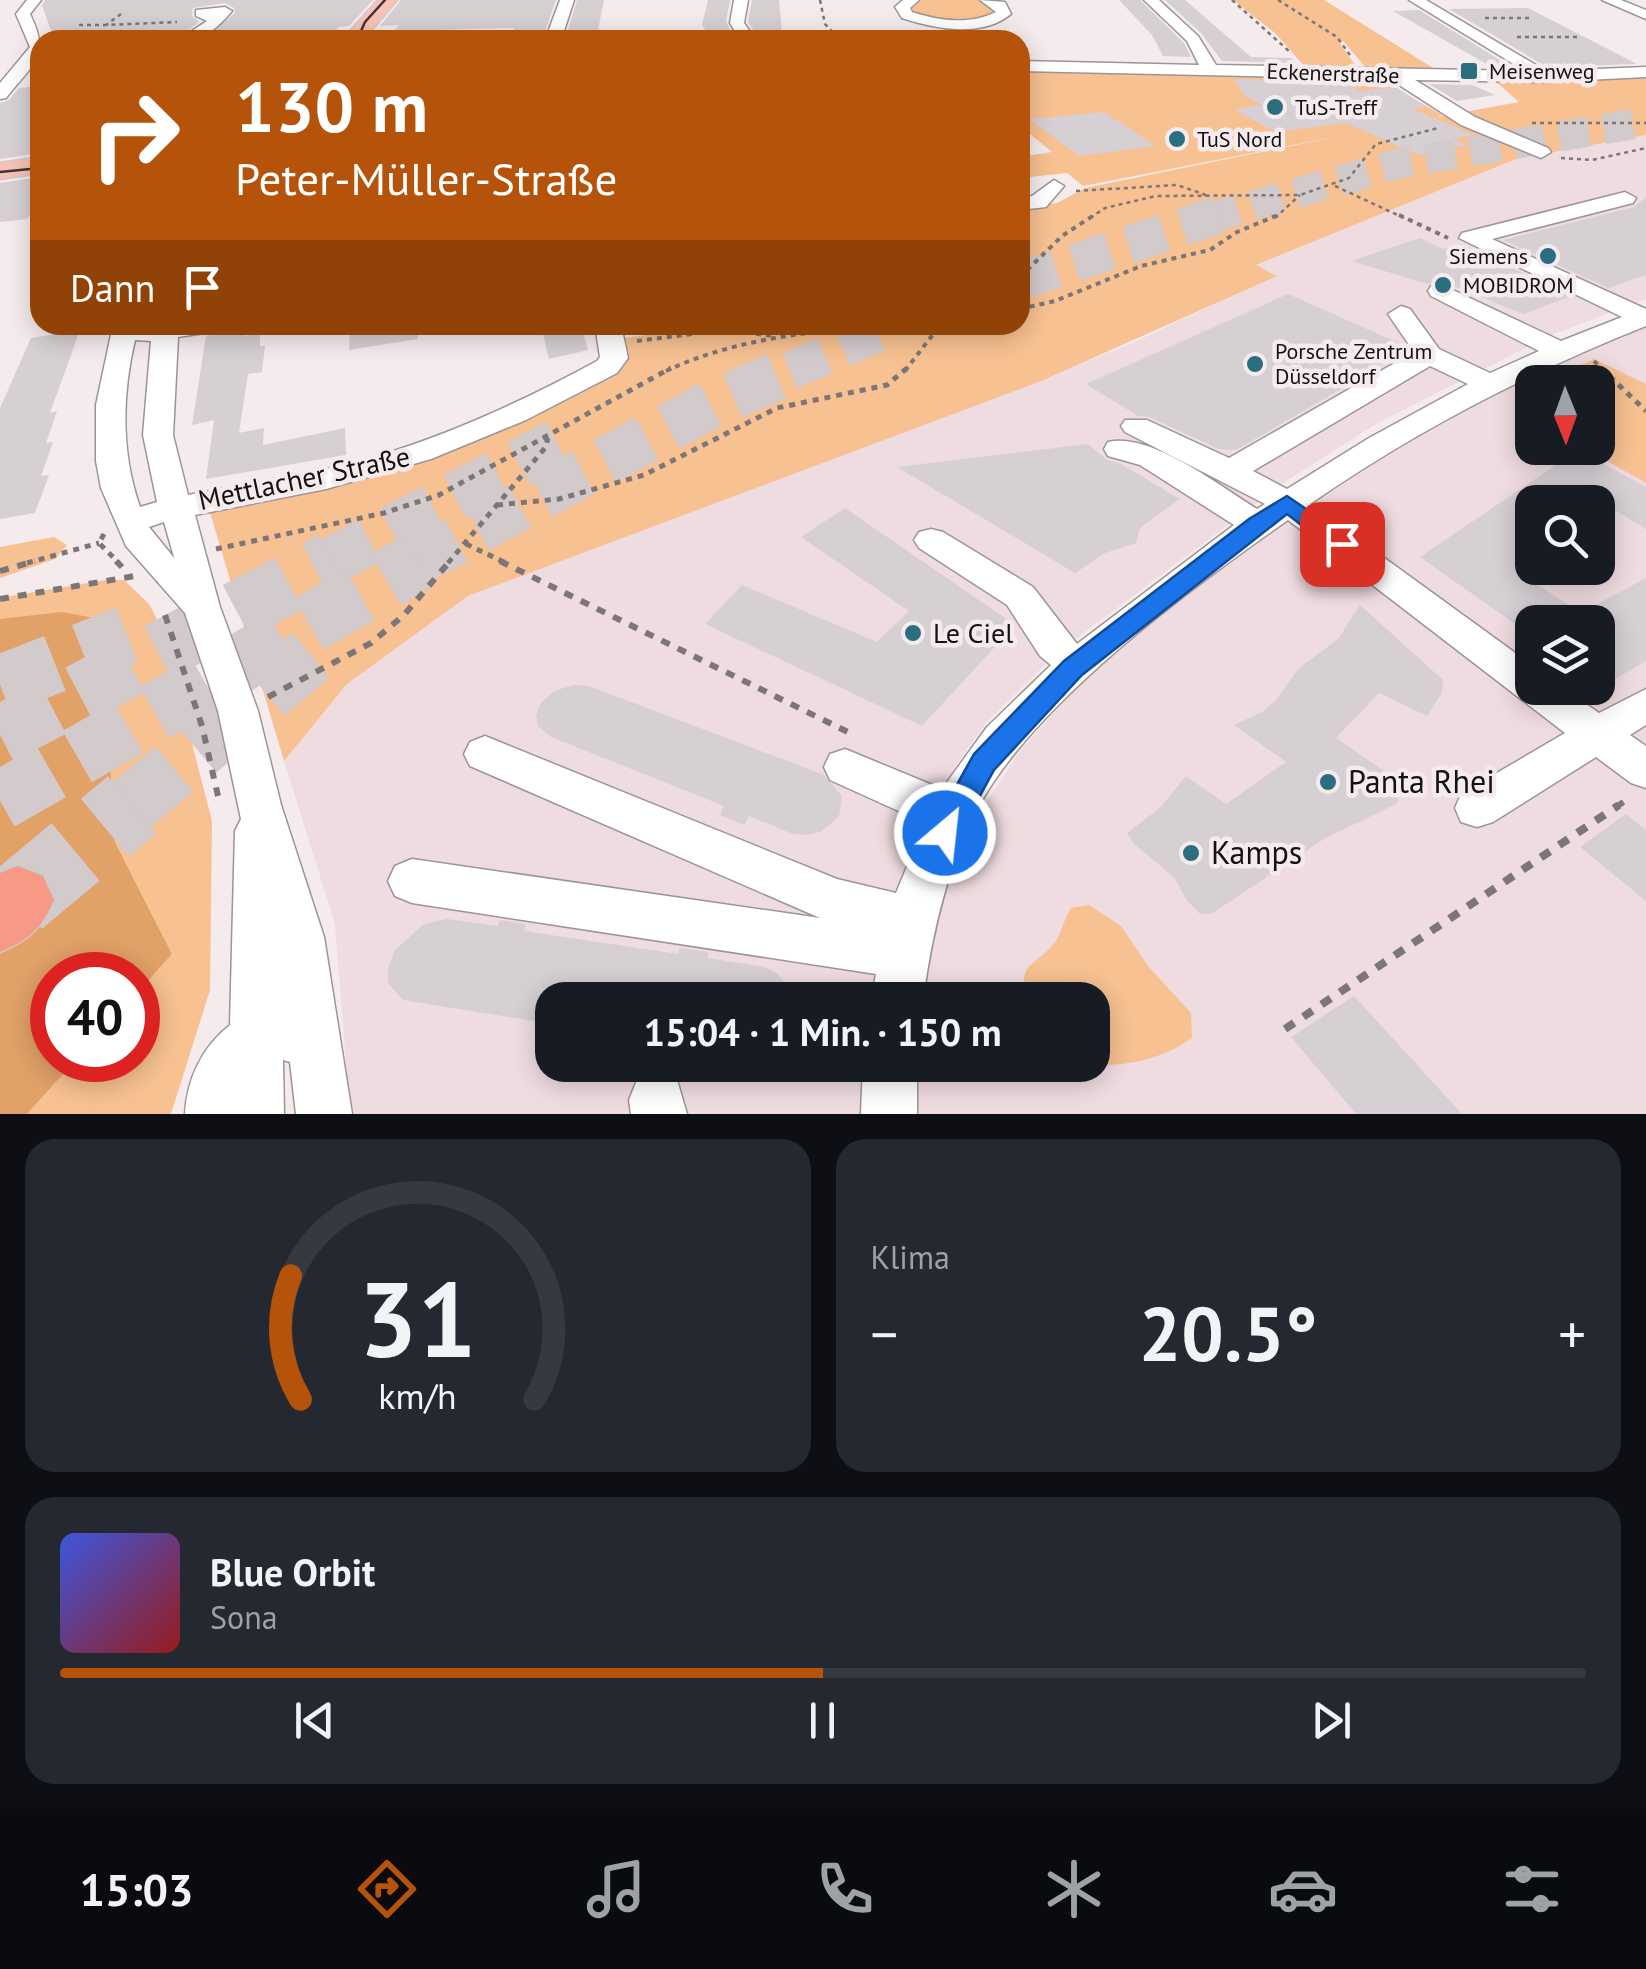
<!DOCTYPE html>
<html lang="de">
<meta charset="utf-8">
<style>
body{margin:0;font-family:"PT Sans",sans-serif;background:#242831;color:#f1f3f6;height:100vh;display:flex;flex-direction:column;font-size:38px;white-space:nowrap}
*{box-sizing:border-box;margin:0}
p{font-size:32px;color:#9ea1a6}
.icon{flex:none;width:55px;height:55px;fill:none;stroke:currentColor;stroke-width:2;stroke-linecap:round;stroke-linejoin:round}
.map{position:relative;height:1114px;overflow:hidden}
.panel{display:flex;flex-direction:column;gap:25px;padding:25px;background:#0d0f14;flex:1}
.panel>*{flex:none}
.guide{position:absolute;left:30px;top:30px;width:1000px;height:305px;border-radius:30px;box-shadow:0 5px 25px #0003;background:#b45309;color:#fff;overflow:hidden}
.needle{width:65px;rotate:179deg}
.fabs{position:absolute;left:1515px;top:365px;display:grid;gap:20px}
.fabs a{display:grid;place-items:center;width:100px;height:100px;border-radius:20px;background:#171b24;box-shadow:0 5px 25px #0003;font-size:50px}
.speed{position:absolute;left:30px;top:952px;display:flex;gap:20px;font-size:50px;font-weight:700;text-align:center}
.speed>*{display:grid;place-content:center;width:130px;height:130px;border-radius:50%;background:#171b24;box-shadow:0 5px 25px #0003;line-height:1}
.speed .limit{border:15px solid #d22;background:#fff;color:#111}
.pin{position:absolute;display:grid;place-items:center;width:85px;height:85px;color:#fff;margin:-42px;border-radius:20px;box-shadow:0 5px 15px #0006}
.me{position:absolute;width:110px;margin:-55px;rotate:28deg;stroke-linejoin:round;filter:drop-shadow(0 0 8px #0008)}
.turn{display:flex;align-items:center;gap:35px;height:210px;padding:0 40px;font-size:45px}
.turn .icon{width:130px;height:130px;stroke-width:2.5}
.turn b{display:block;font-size:70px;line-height:85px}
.then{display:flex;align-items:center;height:95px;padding:0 40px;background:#0003;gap:20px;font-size:38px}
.big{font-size:75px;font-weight:700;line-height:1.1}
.panel .tile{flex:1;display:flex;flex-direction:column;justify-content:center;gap:15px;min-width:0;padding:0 35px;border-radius:30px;background:#242831}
.panel .dial{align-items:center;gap:0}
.dial svg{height:260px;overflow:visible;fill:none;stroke:#363941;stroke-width:7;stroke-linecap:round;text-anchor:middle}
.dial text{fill:#f1f3f6;stroke:none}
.song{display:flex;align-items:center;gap:30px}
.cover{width:120px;height:120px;border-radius:15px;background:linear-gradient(135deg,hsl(230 70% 55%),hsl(0 70% 35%))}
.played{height:10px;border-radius:5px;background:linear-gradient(90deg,#b45309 50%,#363941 50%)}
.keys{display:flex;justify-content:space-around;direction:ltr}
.heat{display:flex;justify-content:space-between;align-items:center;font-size:55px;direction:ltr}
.panel .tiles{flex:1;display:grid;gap:25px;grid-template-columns:1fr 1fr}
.tile:last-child{grid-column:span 2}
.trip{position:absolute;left:535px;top:982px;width:575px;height:100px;border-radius:30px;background:#171b24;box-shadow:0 5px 25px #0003;font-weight:700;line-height:100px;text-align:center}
.tab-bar{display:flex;height:160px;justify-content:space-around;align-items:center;background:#090b0e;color:#9ea1a6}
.tab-bar .icon{width:70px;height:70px}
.tab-bar .current{color:#b45309}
.tab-bar b{font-size:45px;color:#f1f3f6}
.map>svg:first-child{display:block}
.built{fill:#efdce0;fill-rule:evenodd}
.green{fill:#f7c191}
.forest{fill:#e1a167}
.building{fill:#d6cfd4}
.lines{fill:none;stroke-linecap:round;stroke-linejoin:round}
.highway-tunnel-far4{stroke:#d3cacc;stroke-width:30;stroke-dasharray:30 15;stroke-linecap:butt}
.highway-tunnel-far3{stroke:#d3cacc;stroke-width:38;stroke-dasharray:38 19;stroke-linecap:butt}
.highway-tunnel-far2{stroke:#d3cacc;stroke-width:48;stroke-dasharray:48 24;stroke-linecap:butt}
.highway-tunnel-far1{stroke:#d3cacc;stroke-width:59;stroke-dasharray:59 30;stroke-linecap:butt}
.highway-tunnel{stroke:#d3cacc;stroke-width:75;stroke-dasharray:75 38;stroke-linecap:butt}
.minor-casing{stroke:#9d9495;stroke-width:3}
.major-casing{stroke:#cbcbcb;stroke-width:3}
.highway-casing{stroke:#cbcbcb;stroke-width:3}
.path-far4{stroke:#7c7677;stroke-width:2.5;stroke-dasharray:4 4;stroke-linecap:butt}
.path-far3{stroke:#7c7677;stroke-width:4;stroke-dasharray:5 5;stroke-linecap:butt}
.path-far2{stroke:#7c7677;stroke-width:5;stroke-dasharray:6 6;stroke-linecap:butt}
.path-far1{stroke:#7c7677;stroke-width:6;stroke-dasharray:9 9;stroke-linecap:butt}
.path{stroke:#7c7677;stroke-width:8;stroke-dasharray:11 11;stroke-linecap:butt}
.minor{fill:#fff;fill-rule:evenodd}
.major{fill:#fac2b6;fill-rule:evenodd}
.highway{fill:#f69a86;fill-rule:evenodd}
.tram{stroke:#3b3738;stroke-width:2.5}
.route{fill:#1a73e8;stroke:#114b97;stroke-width:2.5}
.poi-dot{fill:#2b6e7f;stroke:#f5ebed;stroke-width:4}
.labels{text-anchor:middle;stroke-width:9;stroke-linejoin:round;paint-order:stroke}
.far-poi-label{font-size:22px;fill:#141112;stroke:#f5ebed;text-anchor:start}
.far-street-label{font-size:22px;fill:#141112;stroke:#f5ebed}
.street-label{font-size:28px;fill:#141112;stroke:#f5ebed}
.poi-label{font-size:28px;fill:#141112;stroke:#f5ebed;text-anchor:start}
.near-poi-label{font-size:32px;fill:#141112;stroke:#f5ebed;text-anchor:start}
</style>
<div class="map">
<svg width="1646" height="1114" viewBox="0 0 1646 1114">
<rect width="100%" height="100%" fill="#f5ebed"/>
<path class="built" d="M1646,135V299L1549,336L1376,424L1288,480L1057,653L986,723L929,803L891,906L878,1000H552V1065H869L872,1114H350L335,924L284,761L347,684L468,596L1126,346L1276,275L1254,266L1516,159Z
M1646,323V1114H906L904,1065H1092V1000H912L960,843L1020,751L1073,691L1185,594L1284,517L1484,393ZM1532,382H1598V448H1532ZM1532,502H1598V568H1532ZM1532,622H1598V688H1532Z"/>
<path class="green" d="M922,0H979L987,2L999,13C970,26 940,21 911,13L909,6Z
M1233,0H1324L1438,71L1367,69L1343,41L1339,42L1358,69L1306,68L1276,34Z
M1020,70L1362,78L1384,82L1442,115L1437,117L1519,102L1496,82L1646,77V135L1516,159L1256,265L1277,276L1041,381L468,596L347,684L284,761L209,509C277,495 345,485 411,465C483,443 552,401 620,369L628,355L624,338L694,329V325H1020V209L1057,203L1085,188L1340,136L1083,186L1067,173L1021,178L1020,157L1052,152L1020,126Z
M1594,359L1646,384V483L1584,448H1598V382H1544Z
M54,537L67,545L55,559L0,578V547Z
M105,580H124L149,604L163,631L212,821L210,990L171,1114H27L76,1060H138V992L172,954L115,842L105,681L110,621L0,646V598Z
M1089,905L1121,926L1148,966L1191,1013L1192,1038C1163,1059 1128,1066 1093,1065L1092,1000L1025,999C1020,961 1031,969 1052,946C1062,935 1063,920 1071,908Z"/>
<path class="forest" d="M62,612L110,621L105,681L115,842L172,954L138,992V975H52V1060H76L27,1114H0V619Z"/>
<path class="building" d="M45,0H373L349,26L339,27L328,40H201L235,13L234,8L225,3L193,8L192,16L199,22L174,40H54L42,5Z
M401,0H556L542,40H508L514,28L394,31L399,25L380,26Z
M577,0H604L596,40H565Z
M708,0H730L726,22L736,40H712L702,25Z
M752,0H779L782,34L788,40H760L748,22Z
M1119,0H1140L1184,43L1191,57L1163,56L1152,35Z
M1165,0H1185L1251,57L1291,58L1296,63L1222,61L1201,33Z
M1528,8L1637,64L1547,67L1449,9Z
M1419,10L1511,67H1492L1393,11Z
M1234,79L1346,83L1360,91L1396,87L1426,107L1412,109L1474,135L1453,139L1468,145L1418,155L1346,123L1275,132L1235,110L1261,104L1245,96Z
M1429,84L1472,85L1495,95L1457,101Z
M40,86V153L0,159V103L9,100L19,88Z
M1104,112L1156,146L1079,156L1029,119Z
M40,177V202L27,219L0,222V183Z
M1646,197V275L1608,288L1503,240L1634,207Z
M1420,238L1443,249L1462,244L1571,296L1523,314L1442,281L1428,284L1351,261Z
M1288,294L1405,346L1367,374L1236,450L1219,449L1149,417L1138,416L1086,384Z
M350,325H417L418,339L349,350Z
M582,328L588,350L549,359L543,334Z
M244,329V336L260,333V346H265L262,372L248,374L239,433L264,428L263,445L345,428L346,455L206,479L214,420L192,425L206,336Z
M80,330L50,413L57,411L46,443L53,442L41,476L49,475L35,513L0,519V408L31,338Z
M1088,444L1107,460L1121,464L1180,499L1140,528L1136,543L1105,553L1075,573L897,467Z
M1578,450L1646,487V529L1601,502H1532V581L1581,613L1646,578V661L1598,689V622H1532V636L1420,557Z
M845,508L1015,625L922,726L705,624L742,585L877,642L909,611L801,537Z
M1360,605L1443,680L1442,693L1427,716L1379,693L1336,738L1390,775L1399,789L1398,803L1324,839L1211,914H1200L1186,899L1174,877L1135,845L1127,833L1160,808L1186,776L1226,804L1286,762L1234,725L1264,711L1276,700L1299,668L1338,639Z
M573,685L589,686L824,775L842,796L839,817L820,832L806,835L793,834L749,816L744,825L720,815L724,806L551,737L538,726L536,716L540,704L554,691Z
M1626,814L1646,830V901L1580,847Z
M447,919L497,926L500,920L526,924L524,931L678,954L680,948L709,952L707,958L765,967L778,974L798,1000H552V1024L403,1000L388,983V968L395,950L424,924Z
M1354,996L1462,1114H1356L1291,1037Z"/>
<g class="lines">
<path class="highway-tunnel-far4" d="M1209,218L1401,163L1646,122"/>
<path class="highway-tunnel-far3" d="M1020,281L1218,215
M790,371L896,325"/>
<path class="highway-tunnel-far2" d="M327,563L557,443
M414,563L712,404L796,368"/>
<path class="highway-tunnel-far1" d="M0,685L127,635
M0,735L332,561
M0,801L418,561
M129,807L324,644"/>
<path class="highway-tunnel" d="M18,900L132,805"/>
<defs>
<path id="minor" d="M27,0H41L30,14C51,57 34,62 6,98L0,99V83L30,47L16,14Z
M560,0H574L561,40H545Z
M734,0H748L744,23L756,40H740L730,23Z
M903,0H919L910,8L912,12C939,21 970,25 996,12L980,0L1005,2L1011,14C982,38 935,29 902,18L895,7Z
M1144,0H1159L1198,36L1216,65L1525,71L1409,0H1426L1546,71L1646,67V77L1545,82L1415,80L1475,117L1548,148L1551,152L1541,158L1461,125L1390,79L1020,71V61L1199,65L1187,41Z
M1602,0H1621L1646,10V19Z
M225,7L232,11C216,30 203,40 178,40L207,21L196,16V10Z
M1054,180L1064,186L1046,207L1020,210V198L1032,196Z
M1625,192L1636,198L1633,203L1492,239L1646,309V326C1528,373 1415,431 1310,504L1532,665V688H1563L1599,713L1646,689V725L1630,735L1646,746V788L1631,783L1596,757L1493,822L1477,827L1461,822L1455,808L1461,794L1565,733L1288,520C1191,588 1037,701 980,804C948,863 932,932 923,1000H871L876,974L412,903L395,896L388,881L395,866L412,859L820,918L470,766L464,754L470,742L485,736L837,879L896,893L925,823L830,780L824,767L830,754L845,749L942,789L987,727L1051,665L1040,656L1007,605L919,548L914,540L919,532L931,529L943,532L1033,587L1077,644L1234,525L1140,465L1108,456L1104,449L1108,442C1151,432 1221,487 1257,509L1265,504L1125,432L1121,426L1125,420H1147L1229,458L1414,352L1388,314L1401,306L1410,309L1439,349L1490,373L1539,351L1431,296L1428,291L1431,286L1440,284L1561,341L1622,317L1459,238L1462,233ZM1430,366L1468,384L1369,438L1287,489L1253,471Z
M113,325H221L217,331L178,337L173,435L188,495C251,482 315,474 377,456C454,433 527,399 597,361L600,357L595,325H621L628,358L617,373L526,420L431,459L326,489L195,515L220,607L258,711L281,805L324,937L352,1114H296L290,1062L283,1060L284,1114H185C187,1079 202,1047 230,1025L235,831L241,819L218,711L185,613L126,546L101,488L96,461V405ZM135,340L151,341L143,435L157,502L140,507C121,453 122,395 135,340ZM164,522L174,557L175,559L149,527Z
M863,1065H917V1114H861Z
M657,1072L677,1080L687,1114H631L629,1100L637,1080Z"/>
<path id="major" d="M378,0H397L363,40H342Z
M40,157V173L0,179V163Z"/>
<path id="highway" d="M18,866L43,876L54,900C41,929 29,940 0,952V873Z"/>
</defs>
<use href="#minor" class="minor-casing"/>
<use href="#major" class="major-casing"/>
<use href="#highway" class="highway-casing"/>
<path class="path-far4" d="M820,0L825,24L840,40
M1232,0L1290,52
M1278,0L1337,37L1350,55
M121,14L106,25L177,22
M1485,18H1529
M79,25H106
M1517,37H1580
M1532,123H1646
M1561,158L1592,160L1646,148
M1335,186L1404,218
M1076,191L1177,185L1206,195
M1090,218L1105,208L1156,196L1300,195L1349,178L1376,144L1438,128
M1275,218L1300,195"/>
<path class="path-far3" d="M1399,215L1448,238
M1020,277L1062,236L1094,215
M1020,309L1055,301L1141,266L1210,250L1237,232L1278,215
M637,341L723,330L775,336
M1594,361L1604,371
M666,371C734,339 808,332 882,325
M905,371L940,325"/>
<path class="path-far2" d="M1601,368L1646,411
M497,505L559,499L644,475L777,408L887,385L907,368
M104,534L99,543L119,563
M466,544L506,563
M216,549L384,513L439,495L671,368
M27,563L99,543
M448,563L545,448L548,438"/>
<path class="path-far1" d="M116,561L122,567
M500,561L852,734
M0,571L35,561
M0,599L135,576
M165,615L202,726L218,796
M268,697L371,643L404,615L450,561
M1616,807L1631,797"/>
<path class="path" d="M1285,1029L1619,805"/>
<use href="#minor" class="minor"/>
<use href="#major" class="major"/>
<use href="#highway" class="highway"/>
<path class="tram" d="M357,40L365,22L385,0
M0,172L40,168"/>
</g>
<path class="route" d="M1287,496L1350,539L1353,544L1350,550H1334L1287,514L1082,675L994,770L955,842L945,846L935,842L930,833L974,754L1064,661L1249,519Z"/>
<g class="poi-dot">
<rect x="1459" y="61" width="20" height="20" rx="5"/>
<circle cx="1275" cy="107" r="10"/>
<circle cx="1177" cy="139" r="10"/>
<circle cx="1548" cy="256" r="10"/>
<circle cx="1443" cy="285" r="10"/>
<circle cx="1255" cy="364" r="10"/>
<circle cx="913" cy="633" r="10"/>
<circle cx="1328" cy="782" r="10"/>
<circle cx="1191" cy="853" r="10"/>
</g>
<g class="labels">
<g class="far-poi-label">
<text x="1489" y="79">Meisenweg</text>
<text x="1295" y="115">TuS-Treff</text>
<text x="1197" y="147">TuS Nord</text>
<text x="1528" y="264" text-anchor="end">Siemens</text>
<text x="1463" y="293">MOBIDROM</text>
<text x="1275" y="359">Porsche Zentrum<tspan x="1275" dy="25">Düsseldorf</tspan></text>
</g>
<g class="far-street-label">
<text transform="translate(1333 73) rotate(2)" y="8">Eckenerstraße</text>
</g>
<g class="street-label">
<text transform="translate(304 478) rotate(-12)" y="10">Mettlacher Straße</text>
</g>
<g class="poi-label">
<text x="933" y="643">Le Ciel</text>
</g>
<g class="near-poi-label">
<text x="1348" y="793">Panta Rhei</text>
<text x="1211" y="864">Kamps</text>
</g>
</g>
</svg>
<div class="fabs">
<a><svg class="needle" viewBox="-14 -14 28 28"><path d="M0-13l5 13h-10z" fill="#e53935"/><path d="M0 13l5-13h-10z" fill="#9ea1a6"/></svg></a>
<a><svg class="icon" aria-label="search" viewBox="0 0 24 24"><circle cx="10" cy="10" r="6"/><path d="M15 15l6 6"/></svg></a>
<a><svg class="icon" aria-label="layers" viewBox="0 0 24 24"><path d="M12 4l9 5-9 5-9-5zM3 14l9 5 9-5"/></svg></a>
</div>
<div class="speed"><div class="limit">40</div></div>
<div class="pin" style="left:1342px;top:544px;background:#d93025"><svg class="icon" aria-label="arrive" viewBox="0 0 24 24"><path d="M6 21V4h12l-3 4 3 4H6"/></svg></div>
<svg class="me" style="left:945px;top:833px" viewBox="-20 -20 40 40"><circle r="17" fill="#1a73e8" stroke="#fff" stroke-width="3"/><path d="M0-11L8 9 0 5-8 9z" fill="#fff"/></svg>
<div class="trip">15:04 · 1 Min. · 150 m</div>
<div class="guide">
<div class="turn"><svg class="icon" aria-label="right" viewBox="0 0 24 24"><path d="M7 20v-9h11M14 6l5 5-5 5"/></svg><div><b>130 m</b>Peter-Müller-Straße</div></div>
<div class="then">Dann<svg class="icon" aria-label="arrive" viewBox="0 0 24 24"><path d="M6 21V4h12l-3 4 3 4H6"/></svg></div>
</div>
</div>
<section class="panel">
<div class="tiles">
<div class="tile dial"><svg viewBox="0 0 100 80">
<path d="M14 69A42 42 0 1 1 86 69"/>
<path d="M14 69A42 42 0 0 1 11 31" stroke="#b45309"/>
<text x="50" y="56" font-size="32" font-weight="700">31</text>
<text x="50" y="72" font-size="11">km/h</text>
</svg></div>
<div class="tile"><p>Klima</p>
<div class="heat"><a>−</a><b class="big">20.5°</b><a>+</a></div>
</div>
<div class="tile">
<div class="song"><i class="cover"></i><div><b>Blue Orbit</b><p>Sona</p></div></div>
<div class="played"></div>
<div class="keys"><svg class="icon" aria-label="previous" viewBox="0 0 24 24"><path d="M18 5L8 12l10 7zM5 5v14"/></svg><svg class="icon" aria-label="pause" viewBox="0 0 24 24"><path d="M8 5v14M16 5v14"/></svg><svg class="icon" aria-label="next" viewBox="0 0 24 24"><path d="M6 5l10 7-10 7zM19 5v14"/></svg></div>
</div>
</div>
</section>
<nav class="tab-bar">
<b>15:03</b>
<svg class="icon current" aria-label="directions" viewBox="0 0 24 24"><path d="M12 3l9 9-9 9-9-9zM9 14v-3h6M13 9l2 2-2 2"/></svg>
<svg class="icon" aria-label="music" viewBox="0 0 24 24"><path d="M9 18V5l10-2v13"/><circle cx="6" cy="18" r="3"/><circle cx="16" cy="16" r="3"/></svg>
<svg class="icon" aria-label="phone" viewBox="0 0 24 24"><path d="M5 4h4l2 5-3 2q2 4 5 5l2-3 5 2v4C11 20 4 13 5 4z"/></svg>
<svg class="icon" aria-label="climate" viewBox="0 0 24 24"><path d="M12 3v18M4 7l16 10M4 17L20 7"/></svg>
<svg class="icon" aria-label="car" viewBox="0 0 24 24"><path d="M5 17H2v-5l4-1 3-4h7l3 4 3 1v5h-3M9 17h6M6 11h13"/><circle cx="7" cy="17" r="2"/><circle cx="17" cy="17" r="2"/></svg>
<svg class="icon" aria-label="filters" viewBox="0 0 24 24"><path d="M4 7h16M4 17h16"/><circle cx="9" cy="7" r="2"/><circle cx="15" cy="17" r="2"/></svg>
</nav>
